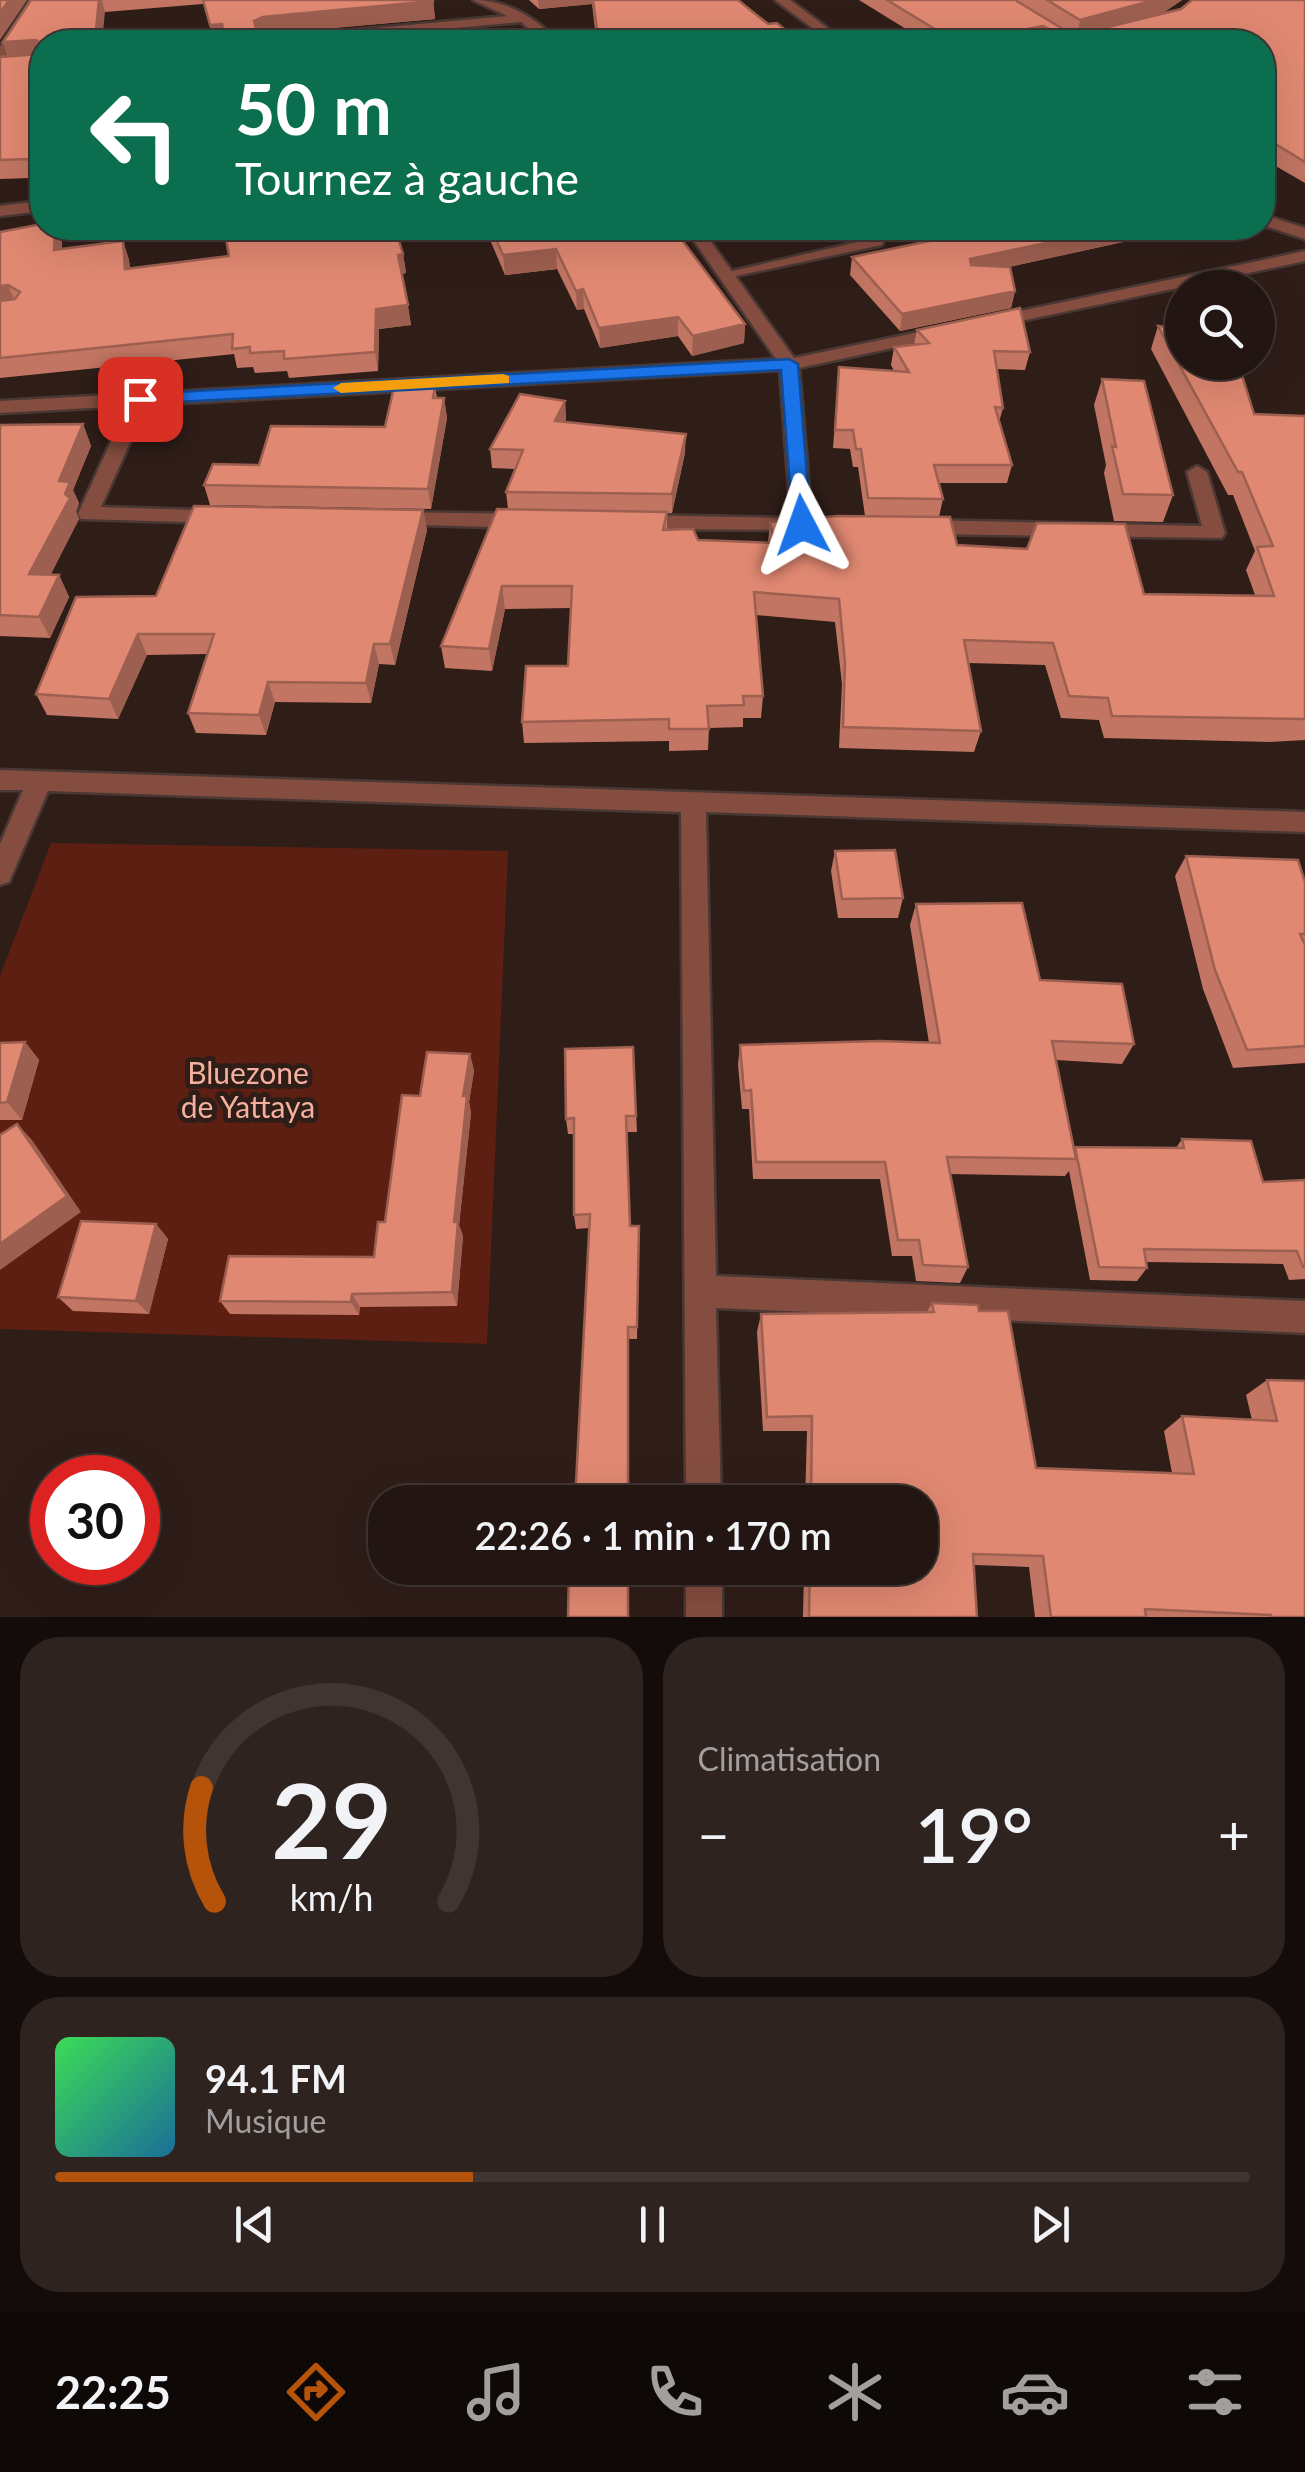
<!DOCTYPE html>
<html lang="fr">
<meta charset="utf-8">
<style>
body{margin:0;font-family:Lato,sans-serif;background:#2f2320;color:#f1f3f6;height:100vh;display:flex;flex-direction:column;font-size:38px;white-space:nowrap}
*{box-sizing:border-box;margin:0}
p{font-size:32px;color:#a39f9f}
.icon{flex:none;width:55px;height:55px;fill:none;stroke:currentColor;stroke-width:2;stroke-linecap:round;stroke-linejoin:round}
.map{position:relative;height:1617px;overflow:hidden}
.side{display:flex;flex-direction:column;gap:20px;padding:20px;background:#130c0a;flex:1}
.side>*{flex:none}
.hud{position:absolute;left:30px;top:30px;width:1245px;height:210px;border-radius:40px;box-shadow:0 10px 40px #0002,0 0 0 2px #403532;background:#0b6e4f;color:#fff;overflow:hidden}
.tools{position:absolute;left:1165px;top:270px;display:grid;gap:20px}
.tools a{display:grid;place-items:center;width:110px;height:110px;border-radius:50%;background:#231612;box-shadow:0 10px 40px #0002,0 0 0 2px #403532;font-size:50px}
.speed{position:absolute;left:30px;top:1455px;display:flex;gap:20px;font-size:50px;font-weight:700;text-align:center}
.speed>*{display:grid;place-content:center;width:130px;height:130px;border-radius:50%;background:#231612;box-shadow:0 10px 40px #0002,0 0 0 2px #403532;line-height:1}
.speed .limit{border:15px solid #d22;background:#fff;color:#111}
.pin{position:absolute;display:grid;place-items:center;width:85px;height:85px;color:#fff;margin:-42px;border-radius:20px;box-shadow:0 5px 15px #0006}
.me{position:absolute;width:110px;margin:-55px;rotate:356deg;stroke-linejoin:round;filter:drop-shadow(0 0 8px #0008)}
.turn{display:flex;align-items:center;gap:35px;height:210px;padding:0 40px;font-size:45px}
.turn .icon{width:130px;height:130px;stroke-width:2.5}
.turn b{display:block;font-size:70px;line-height:85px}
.big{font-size:75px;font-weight:600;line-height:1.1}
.side .tile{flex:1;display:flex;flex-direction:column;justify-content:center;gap:15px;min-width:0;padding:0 35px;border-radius:40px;background:#2f2320}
.side .dial{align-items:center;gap:0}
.dial svg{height:260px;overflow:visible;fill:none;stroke:#403532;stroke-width:7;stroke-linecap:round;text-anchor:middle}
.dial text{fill:#f1f3f6;stroke:none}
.song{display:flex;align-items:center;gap:30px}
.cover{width:120px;height:120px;border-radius:15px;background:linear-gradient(135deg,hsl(130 70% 55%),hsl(200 70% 35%))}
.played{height:10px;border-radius:5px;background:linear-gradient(90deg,#b45309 35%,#403532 35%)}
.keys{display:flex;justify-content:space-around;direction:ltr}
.heat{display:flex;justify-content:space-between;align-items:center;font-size:55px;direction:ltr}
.side .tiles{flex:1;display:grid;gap:20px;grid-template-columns:1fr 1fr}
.tile:last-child{grid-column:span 2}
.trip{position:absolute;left:368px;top:1485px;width:570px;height:100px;border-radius:40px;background:#231612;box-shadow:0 10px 40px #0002,0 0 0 2px #403532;font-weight:600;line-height:100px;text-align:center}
.dock{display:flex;height:160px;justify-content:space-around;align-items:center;background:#0e0907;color:#a39f9f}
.dock .icon{width:70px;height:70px}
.dock .selected{color:#b45309}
.dock b{font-size:45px;color:#f1f3f6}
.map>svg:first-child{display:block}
.green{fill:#5d1f11}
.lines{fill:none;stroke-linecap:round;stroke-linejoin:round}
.service-casing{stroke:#493833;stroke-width:5}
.minor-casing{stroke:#493833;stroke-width:5}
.service{fill:#854d40;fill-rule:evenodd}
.minor{fill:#854d40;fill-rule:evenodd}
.wall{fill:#c17562}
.shaded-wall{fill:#9d5f50}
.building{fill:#e08872;stroke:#9d5f50;stroke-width:2.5}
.route{fill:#1a73e8;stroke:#114b97;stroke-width:2.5}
.slow{fill:#f59e0b}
.labels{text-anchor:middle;stroke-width:10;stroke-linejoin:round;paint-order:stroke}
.park-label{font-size:30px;fill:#f6b09e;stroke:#2f1d18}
</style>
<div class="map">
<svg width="1305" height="1617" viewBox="0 0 1305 1617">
<rect width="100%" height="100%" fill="#2f1d18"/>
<path class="green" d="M51,843L508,851L487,1344L0,1329V976Z"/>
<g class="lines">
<defs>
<path id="service" d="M874,228H888L882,245L726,278L719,274L871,239Z"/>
<path id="minor" d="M29,0H43L7,58L0,62V47Z
M473,0C507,0 536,18 559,42H544L521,22L305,42H260L267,38L507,16Z
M775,0H790L846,42H831Z
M42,201V211L0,216V206Z
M1262,214L1305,228V239L1262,225Z
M685,228H701L794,358L948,326L957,331L948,336L799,368L812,525L809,530L637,529L627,522L637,515L791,518L780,370L147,405L101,507L229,511L232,516L222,523L81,519L78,514L127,406L0,413V401L776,359Z
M1305,251V261L992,327L983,322L992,317Z
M1197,466L1207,472L1225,533L1222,538L922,534L912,527L922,520L1202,526L1187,472Z
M392,512L527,514L537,521L527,528L385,524L382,519Z
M0,770L1305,812V832L706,812L716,1276L1305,1301V1333L716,1308L721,1502H686L681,812L48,791L9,882L0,885V844L23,790H0Z
M686,1568H722V1617H686Z"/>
</defs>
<use href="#service" class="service-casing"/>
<use href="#minor" class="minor-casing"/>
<use href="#service" class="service"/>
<use href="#minor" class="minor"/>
</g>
<path class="wall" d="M31,0H433L435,19L309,30L214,42L203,1V4L105,12L42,42L36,191L31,178L0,179V57L8,56L3,42Z
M529,0H738L768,24L596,38L592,4L539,9Z
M859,0H1182L1163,13L1123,23L1305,0V183L1262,158V42H927Z
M42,228H57L62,241V249L123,241L129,260L130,268L229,256L403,254L406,273L402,274L411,325L379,329L378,371L289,378L287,371L255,373L253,367L237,368L234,354L0,378V232Z
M485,228H673L745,324L744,343L692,356L678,336L600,348L584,309L577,310L557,269L505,275Z
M927,228H1179L1178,230L1009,267L1015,291L1011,308L900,331L850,275L852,257L926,242L925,241Z
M1158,326L1254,414L1305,416V740L1270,742L1104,738L1099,720L1061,718L1045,665L968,663L981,731L974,752L839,748L842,684L835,622L756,615L763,696L761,718H743V727L709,728L708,750L669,751V741L524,743L522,722L568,666L571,608L505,609L492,671L445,668L441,646L508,509L506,492L516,469L492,468L490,449L565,401L566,420L565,422L685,453L672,513H667V529L698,540L768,543L770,522L865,516L858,467H853L850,449L833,448L839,367L894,371L891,365L894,347L914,345L917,330L1030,352L1025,370L997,369L1003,408L999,422L1012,465L1007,483H939L943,499L939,517L957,545L1144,594L1255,595L1246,570L1255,551L1233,495H1228L1151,349Z
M1102,379L1173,495L1163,522L1114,521L1104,473L1106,465L1094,405Z
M435,387L437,398H444L447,418L431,509L210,505L204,485L259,465L385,427Z
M83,424L91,446L73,490L79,503L76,512L79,519L50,575H59L69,597L50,638L0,636V425Z
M423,510L427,530L395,665L379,664L371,703L275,702L266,735L196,733L188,713L207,654L147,655L118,719L47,715L36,694L156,596Z
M835,851L903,898L898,918H838L831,871Z
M1186,856L1305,882V1063L1233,1068L1203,989L1175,876Z
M916,904L1040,980L1134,1044L1122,1064L1056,1060L1074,1149L1075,1147L1176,1148L1182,1139L1263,1182L1305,1180V1279L1289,1280L1283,1264L1146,1262L1147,1268L1137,1281L1090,1280L1069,1171L1065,1176L950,1174L968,1267L960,1283L916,1281L912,1256H892L880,1179H753L749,1109H742L738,1065L740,1045L929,1043L910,925Z
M25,1042L39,1060L22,1120H0V1043Z
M633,1047L637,1132H626L630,1226H639L637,1339H628L589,1228L576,1229L574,1215V1134H568L566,1119Z
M470,1054L474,1071L469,1102L471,1113L459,1225L463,1236L457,1306L360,1307L359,1315L230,1314L220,1301L374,1257L385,1222L420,1096Z
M156,1224L168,1239L149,1314L73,1311L58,1297Z
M932,1303L979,1311L1036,1468L1172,1473L1164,1431L1182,1416L1252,1420L1246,1395L1267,1380L1305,1381V1617H1035L1029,1567L974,1565L977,1617H803L804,1568H920V1502H805L807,1431H763L757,1332L761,1314L927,1312Z"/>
<path class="shaded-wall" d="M9,0H27L0,40V13Z
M99,0H102L105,12L102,42H79V30Z
M538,0H592V4L539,9Z
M1154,0H1182L1163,13L1077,36L1080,20Z
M433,1L435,19L267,34L258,39L254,21L263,17Z
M222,24L227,41L214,42L210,25Z
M1043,26L1039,42H971V40Z
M36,40L42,57L10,60L3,42Z
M42,171V190L36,191L29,173Z
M55,228H57L62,241L61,270L54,250Z
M1117,228H1179L1178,230L967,276L970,259Z
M123,241L129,260L131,288L125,269Z
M556,249L557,269L505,275L503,255Z
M403,254L406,273L401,274L398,255Z
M8,285L16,304L0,307V286Z
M583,289L584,309L577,310L576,291Z
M1015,291L1011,308L900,331L902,314Z
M408,305L411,325L379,329L378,371L375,352L376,309Z
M678,317V336L600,348L599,328Z
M745,324L744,343L692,356L693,336Z
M444,398L447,418L431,509L428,489Z
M565,401L566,420L556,440L555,421Z
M83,424L91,446L73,490L79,503L76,512L79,519L40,596L29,574L59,481Z
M686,434L685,453L672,513V494Z
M423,510L427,530L395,665L390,644Z
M59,575L69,597L50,638L39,617Z
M502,586L505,609L492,671L489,649Z
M138,634L147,655L118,719L109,699Z
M374,644L379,664L371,703L366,683Z
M268,682L275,702L266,735L259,715Z
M25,1042L39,1060L22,1120L7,1102Z
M470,1054L474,1071L469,1102L471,1113L459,1225L463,1236L457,1306L452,1292L454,1222L463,1096Z
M17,1124L32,1140L81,1212L0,1270V1244Z
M156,1224L168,1239L149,1314L136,1301Z
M352,1294L360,1307L359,1315L351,1302Z"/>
<path class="building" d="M0,0H9L0,13Z
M31,0H99L96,29L79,30V42H42V171L29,173V159L0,160V57L39,54L40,43L36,40L3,42Z
M203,0H433V1L263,17L254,21L256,28L309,27L312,42H225L222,24L210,25Z
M593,0H738L768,24L777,23L800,42H566L598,37Z
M887,0H1015L1063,29H1100L1181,9L1192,0H1305V162L1267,139L1262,142V42H1075L1043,26L971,40L945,30L943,34Z
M1047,0H1154L1080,20Z
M42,224V228H55L54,250L123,241L125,269L229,256L224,228H395L403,254L398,255L408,305L376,309L375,352L284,359V351L250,353V347L232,349L233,334L0,358V301L15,299L20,292L8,285L0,286V232Z
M491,228H673L745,324L693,336L678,317L599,328L583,289L576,291L556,249L503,255Z
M932,228H1117L970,259L971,265L1010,267L1015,291L902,314L852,257L944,238Z
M1020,308L1030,352L994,351L1003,408L995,407L1012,465H934L943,499L868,498L861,449H856L853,430H835L839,367L909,372L894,347L929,343L917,330Z
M1158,326L1182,328V362H1238L1254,414L1305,416V719L1112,716L1108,698L1069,696L1053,643L964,640L981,731L843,727L845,662L839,599L754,592L763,696H743L744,705L707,706L709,729H669V719L522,722L526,666H568L572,586H502L489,649L441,646L497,509L667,512L663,530L693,529L698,540L775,543L770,522L838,516L950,517L957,545L1027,549L1037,523L1125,524L1144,594L1274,596L1257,547L1273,546L1242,472H1238Z
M1102,379L1144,381L1173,495L1123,494L1112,446L1116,447Z
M394,387H435L433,398H444L428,489L204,485L213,464L259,465L271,426L385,427Z
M520,394L565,401L555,421L686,434L672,494L506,492L523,450L490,449Z
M83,424L59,481L70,482L65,494L70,498L29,574L59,575L39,617L0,615V425Z
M194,506L423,510L390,644H374L366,683L268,682L259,715L188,713L214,634H138L109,699L36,694L76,597L156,596Z
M895,850L903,898L842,899L835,851Z
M1186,856L1298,860L1305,882V934H1300L1305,945V1046L1247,1050L1215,970Z
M1022,903L1040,980L1122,984L1134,1044L1052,1041L1076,1159L947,1157L968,1267L923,1265L919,1240H898L885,1162H756L751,1090L744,1091L740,1045L880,1041L940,1043L916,904Z
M25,1042L7,1102L0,1103V1043Z
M633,1047L636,1116H626L630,1226H639L637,1327H628V1502H575L590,1214L574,1215V1118L566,1119L565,1049Z
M427,1052L470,1054L463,1096H467L454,1222H458L452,1292L352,1294L351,1302L220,1301L229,1256L374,1257L378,1222H385L402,1095L420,1096Z
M17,1124L67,1196L0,1244V1135Z
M1182,1139L1251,1141L1263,1182L1305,1180V1267H1303L1297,1251L1144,1249L1147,1268L1099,1267L1075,1147L1184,1148Z
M81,1221L156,1224L136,1301L58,1297Z
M932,1303L978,1305L979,1311H1008L1036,1468L1194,1474L1182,1416L1277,1421L1267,1380L1305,1381V1617H1271V1615L1145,1609L1146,1617H1051L1043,1556L973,1554L977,1617H809L810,1568H920V1502H811L812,1416L767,1417L761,1314L934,1312Z
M569,1568H628V1617H568Z"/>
<path class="route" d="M789,359L798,364L811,525L802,531L793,525L781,370L140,404L131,399L140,394Z"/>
<path class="slow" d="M503,374L509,376V383L341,393L333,388L341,383Z"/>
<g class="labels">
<g class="park-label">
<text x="248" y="1084">Bluezone<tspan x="248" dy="34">de Yattaya</tspan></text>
</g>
</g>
</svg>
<div class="tools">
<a><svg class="icon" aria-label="search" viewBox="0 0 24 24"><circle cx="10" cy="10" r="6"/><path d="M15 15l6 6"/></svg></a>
</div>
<div class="speed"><div class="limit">30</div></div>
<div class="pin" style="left:140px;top:399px;background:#d93025"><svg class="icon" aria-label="arrive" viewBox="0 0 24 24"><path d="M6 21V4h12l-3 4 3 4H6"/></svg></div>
<svg class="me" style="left:802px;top:525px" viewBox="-20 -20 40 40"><path d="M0-17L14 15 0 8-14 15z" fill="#1a73e8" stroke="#fff" stroke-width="4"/></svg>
<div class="trip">22:26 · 1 min · 170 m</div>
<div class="hud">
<div class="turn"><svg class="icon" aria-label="left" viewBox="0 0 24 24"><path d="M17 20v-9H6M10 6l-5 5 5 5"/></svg><div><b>50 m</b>Tournez à gauche</div></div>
</div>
</div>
<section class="side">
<div class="tiles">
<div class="tile dial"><svg viewBox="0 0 100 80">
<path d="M14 69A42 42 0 1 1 86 69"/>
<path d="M14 69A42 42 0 0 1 10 34" stroke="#b45309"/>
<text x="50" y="56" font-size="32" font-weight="700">29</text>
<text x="50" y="72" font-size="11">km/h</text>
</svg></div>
<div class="tile"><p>Climatisation</p>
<div class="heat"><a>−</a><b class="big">19°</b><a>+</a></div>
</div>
<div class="tile">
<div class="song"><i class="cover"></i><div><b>94.1 FM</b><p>Musique</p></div></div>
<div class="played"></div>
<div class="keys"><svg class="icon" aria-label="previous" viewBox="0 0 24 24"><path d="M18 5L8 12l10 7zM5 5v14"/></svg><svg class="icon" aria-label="pause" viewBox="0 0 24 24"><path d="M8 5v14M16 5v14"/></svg><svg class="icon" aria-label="next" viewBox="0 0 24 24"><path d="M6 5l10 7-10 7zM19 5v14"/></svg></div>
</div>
</div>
</section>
<nav class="dock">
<b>22:25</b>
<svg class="icon selected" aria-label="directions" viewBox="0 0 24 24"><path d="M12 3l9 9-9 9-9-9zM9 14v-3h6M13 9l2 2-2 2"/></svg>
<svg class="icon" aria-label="music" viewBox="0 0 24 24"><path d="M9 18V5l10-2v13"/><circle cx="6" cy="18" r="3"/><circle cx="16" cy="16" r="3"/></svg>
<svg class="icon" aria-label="phone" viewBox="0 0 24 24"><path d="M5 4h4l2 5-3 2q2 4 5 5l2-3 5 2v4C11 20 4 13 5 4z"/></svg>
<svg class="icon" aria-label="climate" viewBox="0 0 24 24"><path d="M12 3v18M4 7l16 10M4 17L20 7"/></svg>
<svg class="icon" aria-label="car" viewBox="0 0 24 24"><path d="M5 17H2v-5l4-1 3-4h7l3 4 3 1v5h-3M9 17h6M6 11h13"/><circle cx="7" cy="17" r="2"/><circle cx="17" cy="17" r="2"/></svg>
<svg class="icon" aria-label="filters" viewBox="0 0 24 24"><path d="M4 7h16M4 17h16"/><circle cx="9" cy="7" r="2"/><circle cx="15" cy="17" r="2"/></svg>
</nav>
